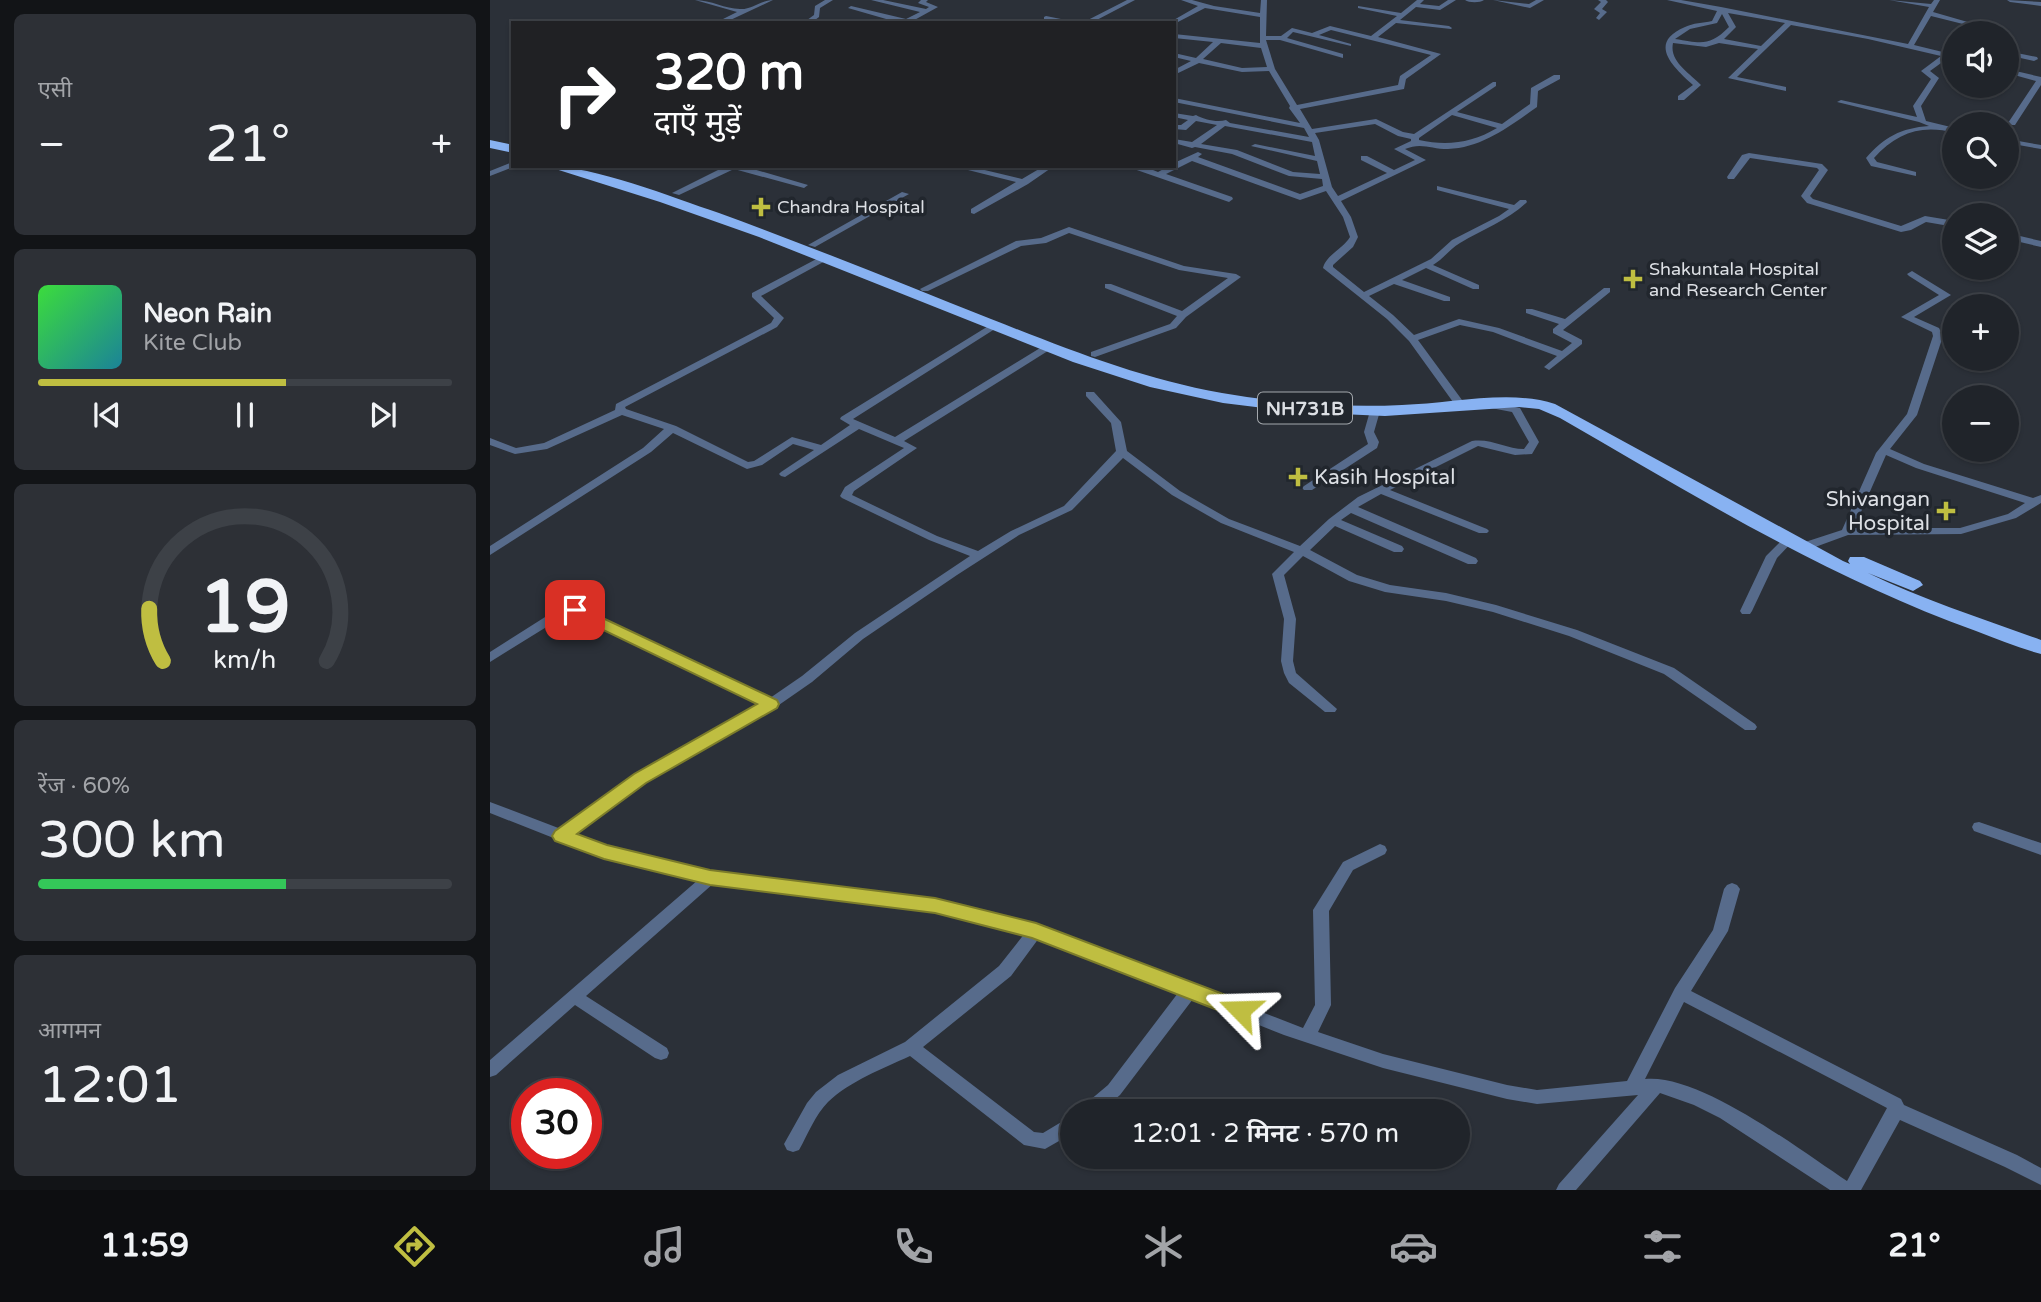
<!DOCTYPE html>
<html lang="hi">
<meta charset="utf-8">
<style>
body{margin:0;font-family:"Varela Round","Noto Sans Devanagari",sans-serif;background:#2d3036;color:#f1f3f6;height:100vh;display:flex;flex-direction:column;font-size:26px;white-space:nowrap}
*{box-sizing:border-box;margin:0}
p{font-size:23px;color:#a2a4a8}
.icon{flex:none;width:38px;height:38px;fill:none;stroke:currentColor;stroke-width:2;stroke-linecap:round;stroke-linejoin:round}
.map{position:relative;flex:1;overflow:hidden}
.drawer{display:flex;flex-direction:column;gap:14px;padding:14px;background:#121417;width:490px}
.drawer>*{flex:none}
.hud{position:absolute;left:21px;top:21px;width:665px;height:147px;border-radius:0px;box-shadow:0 2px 5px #0004,0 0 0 2px #3d4147;background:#202124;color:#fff;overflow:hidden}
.buttons{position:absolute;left:1452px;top:21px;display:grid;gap:14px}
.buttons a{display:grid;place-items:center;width:77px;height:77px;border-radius:50%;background:#20242a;box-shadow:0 2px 5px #0004,0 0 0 2px #3d4147;font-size:35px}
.speed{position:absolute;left:21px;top:1078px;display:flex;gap:14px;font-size:35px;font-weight:700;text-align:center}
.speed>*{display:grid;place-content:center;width:91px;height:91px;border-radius:50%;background:#20242a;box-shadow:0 2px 5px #0004,0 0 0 2px #3d4147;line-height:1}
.speed .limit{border:10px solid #d22;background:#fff;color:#111}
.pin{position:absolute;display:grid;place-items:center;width:60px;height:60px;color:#fff;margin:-30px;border-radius:14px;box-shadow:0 4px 10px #0006}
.me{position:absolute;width:77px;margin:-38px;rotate:292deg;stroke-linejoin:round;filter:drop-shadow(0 0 5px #0008)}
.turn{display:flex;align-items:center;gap:24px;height:147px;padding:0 28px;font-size:32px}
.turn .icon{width:91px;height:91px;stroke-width:2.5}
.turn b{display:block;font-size:49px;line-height:60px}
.big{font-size:52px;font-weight:600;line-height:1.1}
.drawer .tile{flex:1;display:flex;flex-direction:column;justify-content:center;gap:10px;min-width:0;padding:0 24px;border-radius:10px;background:#2d3036}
.drawer .dial{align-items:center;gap:0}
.dial svg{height:182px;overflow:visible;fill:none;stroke:#3d4147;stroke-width:7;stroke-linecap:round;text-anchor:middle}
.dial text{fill:#f1f3f6;stroke:none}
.song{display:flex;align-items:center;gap:21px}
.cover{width:84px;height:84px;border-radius:10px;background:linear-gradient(135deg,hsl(120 70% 55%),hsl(190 70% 35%))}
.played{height:7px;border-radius:4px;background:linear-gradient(90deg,#bfbe41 60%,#3d4147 60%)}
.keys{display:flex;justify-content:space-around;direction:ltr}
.heat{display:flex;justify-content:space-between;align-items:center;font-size:38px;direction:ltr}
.charge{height:10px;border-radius:5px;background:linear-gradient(90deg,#34c759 60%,#3d4147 0)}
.trip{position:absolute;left:570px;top:1099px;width:410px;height:70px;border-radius:35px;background:#20242a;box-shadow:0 2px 5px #0004,0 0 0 2px #3d4147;font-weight:600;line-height:70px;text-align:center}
.tab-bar{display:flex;height:112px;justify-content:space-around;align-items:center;background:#0d0e11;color:#a2a4a8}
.tab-bar .icon{width:49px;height:49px}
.tab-bar .selected{color:#bfbe41}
.tab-bar b{font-size:32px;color:#f1f3f6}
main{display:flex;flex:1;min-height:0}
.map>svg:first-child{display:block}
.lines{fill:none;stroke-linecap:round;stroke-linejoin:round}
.minor{fill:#576b8b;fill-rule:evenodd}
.trunk{fill:#88b2f2;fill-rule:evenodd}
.route{fill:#bfbe41;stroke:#7c7c2a;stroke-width:2}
.poi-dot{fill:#bfbe41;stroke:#21262d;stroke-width:2.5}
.labels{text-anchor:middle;stroke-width:7;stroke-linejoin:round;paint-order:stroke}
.far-poi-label{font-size:18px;fill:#dcdfe4;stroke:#21262d;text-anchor:start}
.shield{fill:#21262d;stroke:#a4a8ad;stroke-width:2}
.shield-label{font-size:19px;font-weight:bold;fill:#dcdfe4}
.poi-label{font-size:21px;fill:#dcdfe4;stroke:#21262d;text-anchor:start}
</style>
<main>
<section class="drawer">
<div class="tile"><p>एसी</p>
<div class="heat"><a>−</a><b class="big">21°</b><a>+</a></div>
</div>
<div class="tile">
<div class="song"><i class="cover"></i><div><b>Neon Rain</b><p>Kite Club</p></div></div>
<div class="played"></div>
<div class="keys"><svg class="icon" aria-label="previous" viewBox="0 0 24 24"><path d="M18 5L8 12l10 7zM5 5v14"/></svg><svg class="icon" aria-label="pause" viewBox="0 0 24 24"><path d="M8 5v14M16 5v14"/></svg><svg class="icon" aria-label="next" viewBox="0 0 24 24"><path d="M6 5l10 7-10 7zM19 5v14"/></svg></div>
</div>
<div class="tile dial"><svg viewBox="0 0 100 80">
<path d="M14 69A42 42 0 1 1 86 69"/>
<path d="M14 69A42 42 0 0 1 8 46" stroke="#bfbe41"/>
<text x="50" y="56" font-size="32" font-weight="700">19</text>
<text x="50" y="72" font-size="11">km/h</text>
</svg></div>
<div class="tile"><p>रेंज · 60%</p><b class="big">300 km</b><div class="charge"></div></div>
<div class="tile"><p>आगमन</p><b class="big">12:01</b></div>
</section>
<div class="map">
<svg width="1551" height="1190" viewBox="0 0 1551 1190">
<rect width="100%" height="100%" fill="#2b3038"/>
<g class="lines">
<path class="minor" d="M205,0C221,0 235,9 250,9C261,10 271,0 283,0L234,23H225L247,12Z
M335,0H343L330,8L329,17L321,23H313L324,15L325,6Z
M381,0H393L436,9L439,7L428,3L431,0H438L436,2L448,7L419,23H410L358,8L361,6L416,19L430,12Z
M637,0H645L601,23H592Z
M691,0H702L724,6L770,13L771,0H777L776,36H791L802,28L822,33L840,26L881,36L907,16L868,8V6L911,13L927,0H934L930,4L949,6L958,0H966L950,10L926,7L910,20L959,26L962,28L961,29L906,23L888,37L951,54L916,79L914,89L810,109L822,129L886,119L913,132L924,134L1003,82H1006V86L967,112L1012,124L1040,104L1041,88L1064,75H1070V79L1048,91L1047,107C1020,126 992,148 958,149C941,149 931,142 915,149L936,160L851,201L861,217L868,237L863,247L843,265V267L874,292L941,259L962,240L1009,216L1019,209L947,190V186L1024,205L1030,200H1036L1037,202C1018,220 993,229 970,243C960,249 953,259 943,265L989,285V289H983L936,268L912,280L960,297V301H954L904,284L879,296L903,315L924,335L969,319L1009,328L1072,351L1082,343L1063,333V329L1069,324L1036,313V309H1042L1075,319L1114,288H1120V292L1073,330L1092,340V344L1059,370L1054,367L1067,356L1003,332L970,325L928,340L972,400L971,402H963L919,341L897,319L833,268C836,255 853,249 860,237L853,217L836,191L810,200L702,161L676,174L742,197L743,199L739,202L641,168L640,166H653L668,172L679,166H684V163L708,152L712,154L708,157L810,194L833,186L832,179L799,176L742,154L705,147L702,148L684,143V139L702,142L727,125L706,121L696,130L684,129V125H691L698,120L684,117V113L703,116L706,115C713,119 727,123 736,120L740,123L819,137L814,128L684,102V98L810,123L799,108L800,106L779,71L752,72L709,63L684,75V70L701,61L684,57V53L706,58L723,42L684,38V34L770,43V17L715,8L686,23H681L682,21L708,6ZM841,30L941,55L910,76L908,85L807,105L785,69L776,40H790L853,58V54L797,38L803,32L861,46V44L829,35ZM731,43L771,48L777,67L752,68L713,59ZM962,115L1007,128C982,143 957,146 929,140V138ZM885,124L908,136L921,139V141L904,149L925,160L904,170L877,156H871V160L897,173L848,196L842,187L829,140L825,133ZM735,126L822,142L825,156L765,144L761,146L827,161L830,174L803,172L747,150L711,144Z
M975,0H994C990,3 979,3 975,0Z
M1003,0L1039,4L1046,0H1054L1040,8Z
M1108,0H1116L1118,2L1112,9L1117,12L1109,20L1106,18L1110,13L1104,9L1111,2Z
M1177,0H1191L1231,7L1418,44L1439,7L1399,0L1441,4L1444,0H1450L1443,12L1488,25L1485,27L1441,16L1424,45L1465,55V59L1458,58L1440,71L1449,78L1431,106L1436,121L1465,128V133C1431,124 1407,133 1384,158L1387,162L1426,172V176L1381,166L1376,158C1394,137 1411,128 1439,126L1429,122L1347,102L1351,100L1427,117L1423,106L1441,79L1431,71L1451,56L1378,39L1301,25L1247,77L1296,87V91L1238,78L1268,49L1229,43L1216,47L1183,43C1179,62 1200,73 1211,85L1194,100H1188V96L1203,85C1183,67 1157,43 1195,27C1203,23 1213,23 1222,21L1227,11ZM1238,13L1295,23L1271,46L1234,39L1246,27ZM1232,14L1239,27C1219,47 1211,43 1185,39L1200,29L1227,23Z
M1517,0L1551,2V6L1520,2Z
M556,16L581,21L584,23H570L554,19V17Z
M1517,51L1547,57L1548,59L1544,61L1517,55Z
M1517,69L1551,77V85L1525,125H1522L1518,123L1546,81L1517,73Z
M1517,139L1551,145V149L1517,143Z
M1259,153L1332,164L1338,170L1320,196L1323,199L1411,226L1435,216L1465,221V227L1436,222L1421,230L1411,232L1317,203L1311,196L1329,170L1327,168L1260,158L1244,179H1238L1237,177L1252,155Z
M20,163H23V166H26L0,176V171Z
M236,166H253L318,185L314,188L244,169L189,195L182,193Z
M462,166H478L532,179L554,166H564L538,184L484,214L481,213V209L526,182Z
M412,192L419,194L325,247L318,245Z
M579,227L694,266L746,274L751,277L696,317L686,328L605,357L601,356V352L680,324L687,316L615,288V284H621L692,311L738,278L689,270L579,233L556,243L531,246L438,291H432L430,289L526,241L551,238Z
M1517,233L1551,241V247L1517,239Z
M334,255L339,258L337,260L271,296L294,318L287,327L135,407L136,409L186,426L258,462L264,461L302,437L331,445L360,425L350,419L351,417L500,325L503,324L508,327L363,419L405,437L555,345H561V349L414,441L427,448L364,491L362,495L447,536L488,551L521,531L574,506L626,451L621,423L596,396V392H604L631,422L637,451L690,491L739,519L810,546L839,519L868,497L982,441C1001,438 1016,449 1034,449L1039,442L1022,412L1001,408L1000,406L1005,403L1030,408L1049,442L1042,454L1025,455L988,446L900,490L997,529L999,531L997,533H989L891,494L868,507L986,558L988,561L986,564H978L861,513L851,520L912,546L914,549L912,552H904L845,526L820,550L867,575L900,585L956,593L1006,605L1087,630L1184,668L1265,724L1267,727L1265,730H1255L1174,674L1079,636L1003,612L956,601L895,592L859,581L813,556L794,575L806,619L803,661L806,673L847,709L845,712H835L799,683L794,673L791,661L794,619L782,574L804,552L731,523L682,495L633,458L582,510L529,535L467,575L373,639L322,682L286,707L155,783L84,834L117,847L221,871L445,899L546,924L813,1028L825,1005L823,910L853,862L890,844L895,846L897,850L895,854L863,870L839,911L841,1005L828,1032L893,1054L1017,1085L1047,1090L1137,1081L1185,988L1223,930L1234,889L1237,885L1242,883L1247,885L1250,889L1238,931L1201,991L1411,1099L1414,1105L1527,1155L1551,1168V1185L1515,1167L1410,1120L1371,1190H1340L1230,1118L1204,1105L1170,1093L1086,1190H1066L1069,1184L1148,1095L1047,1104L1017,1099L893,1068L794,1035L703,999L630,1095L611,1111H591L593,1106L618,1085L688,993L549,938L521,976L433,1047L544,1132L553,1133L583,1115V1133L555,1149L534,1145L420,1056C392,1069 360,1081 338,1102C325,1115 318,1134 309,1150L303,1152L297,1150L294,1144L317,1103L326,1092L348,1075L415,1042L509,966L535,933L445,911L224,883L96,996L177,1048L179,1053L177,1058L171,1060L165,1058L85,1005L6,1075L0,1077V1060L208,880L109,856L0,813V802L71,829L145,775L271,704L84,614L71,618L0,662V652L63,612L85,606L280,698L312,676L365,633L480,556L439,540L352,498L350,496L355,487L414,448L369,429L295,477L291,476L289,474L291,472L324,450L303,444L272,465L257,469L183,433L161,452L0,555V546L153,448L174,429L132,415L57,449L25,454L0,445V438L26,448L54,443L125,410L126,404L281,323L284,318L262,297V293ZM1194,1002L1397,1108L1357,1181C1311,1151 1210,1073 1155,1079Z
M1422,271L1461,295L1424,317L1449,328L1453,336L1427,415L1400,449L1434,464L1543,498L1551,495V503L1526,518L1471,534L1358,535L1317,550H1309L1307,547L1309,544L1352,530L1386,453L1417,414L1443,336L1442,332L1411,317L1449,295L1419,276L1417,274ZM1396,455L1426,468L1535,503L1518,514L1470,528H1364Z
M885,408L890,411L884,432L889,442L887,448L822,490H814L812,488L814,486L878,444L874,432L880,411Z
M1299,535L1305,539L1287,558L1262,611L1260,614H1252L1250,611L1276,556L1295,537Z
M1489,822L1551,843V855L1484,831L1482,827L1484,823Z"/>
<path class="trunk" d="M0,140L23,145V153L0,148Z
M56,166C105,166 181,197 229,213C320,246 410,283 501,319C577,349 651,379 732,393C791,403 852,408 912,405C960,404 1019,389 1065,404L1353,561L1360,564L1358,561L1360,557H1374L1430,581L1433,585L1423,591L1378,573C1434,600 1493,619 1551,640V654C1529,648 1507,639 1486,631C1338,578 1205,496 1070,418L1049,409L1029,407L895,416L806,412L733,403L660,387L583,362L269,237L170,202Z"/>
</g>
<path class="route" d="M85,605L287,700L289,704L287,708L156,783L87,834L117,845L220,870L445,898L546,923L757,1003L761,1010L757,1016L750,1018L743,1016L542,938L445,913L220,885L114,859L65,841L62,836L65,831L144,774L267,704L80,614L77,610Z"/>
<g class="poi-dot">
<path d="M267.5 196.5h7v7h7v7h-7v7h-7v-7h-7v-7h7z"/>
<path d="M1139.5 268.5h7v7h7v7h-7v7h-7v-7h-7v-7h7z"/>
<path d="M804.5 466.5h7v7h7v7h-7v7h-7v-7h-7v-7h7z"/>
<path d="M1452.5 500.5h7v7h7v7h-7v7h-7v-7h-7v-7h7z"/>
</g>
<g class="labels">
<g class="far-poi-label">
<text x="287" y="213">Chandra Hospital</text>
<text x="1159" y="275">Shakuntala Hospital<tspan x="1159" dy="21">and Research Center</tspan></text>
</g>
<rect class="shield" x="768" y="392.5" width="94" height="31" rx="5"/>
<g class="shield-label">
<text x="815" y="415">NH731B</text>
</g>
<g class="poi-label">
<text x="824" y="484">Kasih Hospital</text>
<text x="1440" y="506" text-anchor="end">Shivangan<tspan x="1440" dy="24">Hospital</tspan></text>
</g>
</g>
</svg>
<div class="buttons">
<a><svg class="icon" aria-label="sound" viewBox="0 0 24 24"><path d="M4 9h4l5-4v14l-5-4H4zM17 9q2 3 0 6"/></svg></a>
<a><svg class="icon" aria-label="search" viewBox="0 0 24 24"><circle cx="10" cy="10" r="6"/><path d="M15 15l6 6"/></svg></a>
<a><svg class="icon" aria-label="layers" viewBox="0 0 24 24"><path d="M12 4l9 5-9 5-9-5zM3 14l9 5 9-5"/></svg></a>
<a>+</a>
<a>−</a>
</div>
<div class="speed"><div class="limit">30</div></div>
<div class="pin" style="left:85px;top:610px;background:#d93025"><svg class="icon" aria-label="arrive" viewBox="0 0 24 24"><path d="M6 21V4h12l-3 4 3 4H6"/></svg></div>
<svg class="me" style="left:750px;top:1010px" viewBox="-20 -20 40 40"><path d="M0-17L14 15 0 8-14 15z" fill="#bfbe41" stroke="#fff" stroke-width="4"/></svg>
<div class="trip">12:01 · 2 मिनट · 570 m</div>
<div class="hud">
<div class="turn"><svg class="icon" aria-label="right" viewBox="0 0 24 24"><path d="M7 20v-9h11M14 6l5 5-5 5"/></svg><div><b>320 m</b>दाएँ मुड़ें</div></div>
</div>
</div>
</main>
<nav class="tab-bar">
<b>11:59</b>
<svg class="icon selected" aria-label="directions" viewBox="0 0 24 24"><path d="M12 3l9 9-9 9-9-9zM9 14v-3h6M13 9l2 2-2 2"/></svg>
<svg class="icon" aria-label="music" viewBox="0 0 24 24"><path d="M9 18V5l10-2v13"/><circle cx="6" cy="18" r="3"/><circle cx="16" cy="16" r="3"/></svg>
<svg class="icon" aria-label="phone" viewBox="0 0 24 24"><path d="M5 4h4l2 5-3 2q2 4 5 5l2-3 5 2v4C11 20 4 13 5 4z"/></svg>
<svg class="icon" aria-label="climate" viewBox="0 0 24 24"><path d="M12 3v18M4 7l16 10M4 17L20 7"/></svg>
<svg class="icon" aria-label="car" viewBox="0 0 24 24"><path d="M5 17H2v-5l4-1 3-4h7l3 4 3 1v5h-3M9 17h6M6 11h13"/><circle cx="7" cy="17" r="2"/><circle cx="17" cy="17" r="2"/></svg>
<svg class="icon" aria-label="filters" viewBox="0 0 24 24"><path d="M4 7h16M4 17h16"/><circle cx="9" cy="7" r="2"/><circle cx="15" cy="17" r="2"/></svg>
<b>21°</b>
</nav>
